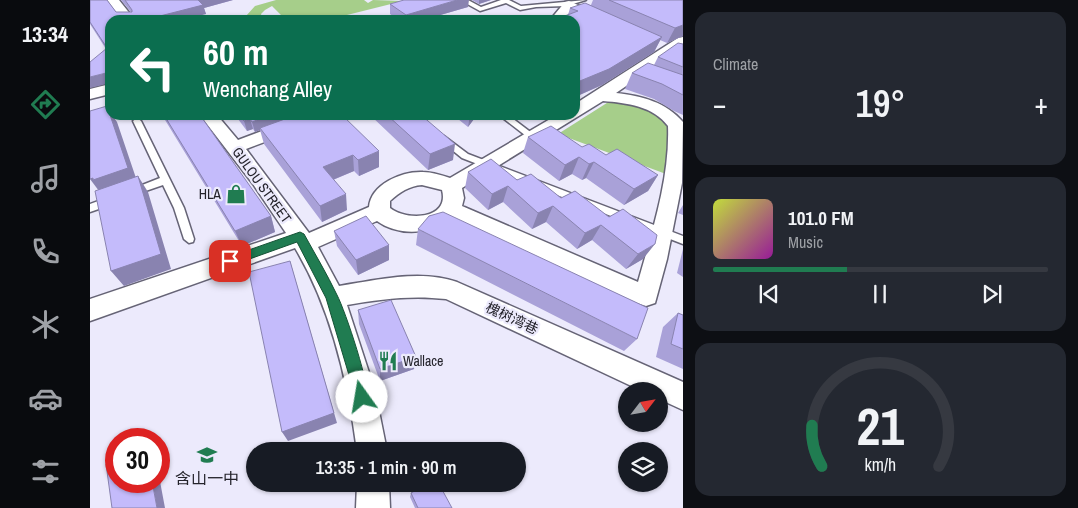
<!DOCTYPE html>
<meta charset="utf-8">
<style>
body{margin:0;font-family:"Archivo Narrow","Noto Sans SC",sans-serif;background:#242831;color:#f1f3f6;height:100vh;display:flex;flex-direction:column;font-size:19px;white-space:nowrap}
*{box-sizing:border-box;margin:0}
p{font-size:16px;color:#9ea1a6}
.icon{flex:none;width:28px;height:28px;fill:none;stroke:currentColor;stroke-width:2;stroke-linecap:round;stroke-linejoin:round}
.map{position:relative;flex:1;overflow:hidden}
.details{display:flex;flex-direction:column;gap:12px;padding:12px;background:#0d0f14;width:395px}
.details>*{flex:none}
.hud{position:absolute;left:15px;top:15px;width:475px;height:105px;border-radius:15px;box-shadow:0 1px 4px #0004;background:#0b6e4f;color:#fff;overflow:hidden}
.needle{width:32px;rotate:59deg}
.tools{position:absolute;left:528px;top:382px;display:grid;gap:10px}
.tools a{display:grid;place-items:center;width:50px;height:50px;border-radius:50%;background:#171b24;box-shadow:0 1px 4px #0004;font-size:25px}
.speed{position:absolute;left:15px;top:428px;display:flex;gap:10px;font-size:25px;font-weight:700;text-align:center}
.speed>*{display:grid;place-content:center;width:65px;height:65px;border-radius:50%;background:#171b24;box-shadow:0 1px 4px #0004;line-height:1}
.speed .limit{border:8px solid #d22;background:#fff;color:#111}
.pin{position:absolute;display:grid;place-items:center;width:42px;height:42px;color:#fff;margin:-21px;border-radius:10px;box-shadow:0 2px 8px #0006}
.me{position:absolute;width:55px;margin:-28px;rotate:347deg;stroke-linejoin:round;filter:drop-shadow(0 0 4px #0008)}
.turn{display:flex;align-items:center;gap:18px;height:105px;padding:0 15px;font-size:22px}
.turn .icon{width:65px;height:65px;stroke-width:2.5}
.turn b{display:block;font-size:35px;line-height:42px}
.big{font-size:38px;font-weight:600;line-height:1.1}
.details .card{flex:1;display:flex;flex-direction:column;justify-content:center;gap:8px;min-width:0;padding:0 18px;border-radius:15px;background:#242831}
.details .dial{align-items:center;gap:0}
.dial svg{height:130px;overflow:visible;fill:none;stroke:#363941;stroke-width:7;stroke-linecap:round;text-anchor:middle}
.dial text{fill:#f1f3f6;stroke:none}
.song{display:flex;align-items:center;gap:15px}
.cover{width:60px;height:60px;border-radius:8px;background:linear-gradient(135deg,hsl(70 70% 55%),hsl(300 70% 35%))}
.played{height:5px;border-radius:2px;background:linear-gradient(90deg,#207c51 40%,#363941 40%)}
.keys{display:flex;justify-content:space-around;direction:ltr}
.heat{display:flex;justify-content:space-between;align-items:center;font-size:28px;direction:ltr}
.trip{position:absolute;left:156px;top:442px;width:280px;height:50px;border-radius:25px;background:#171b24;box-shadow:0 1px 4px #0004;font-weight:600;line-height:50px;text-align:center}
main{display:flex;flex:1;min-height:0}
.dock{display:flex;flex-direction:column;width:90px;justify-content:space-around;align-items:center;background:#090b0e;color:#9ea1a6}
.dock .icon{width:35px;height:35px}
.dock .active{color:#207c51}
.dock b{font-size:22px;color:#f1f3f6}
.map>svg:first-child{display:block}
.green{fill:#a6ce8a}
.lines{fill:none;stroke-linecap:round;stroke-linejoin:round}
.service-casing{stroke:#666476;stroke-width:3}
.minor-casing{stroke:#666476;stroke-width:3}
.service{fill:#fff;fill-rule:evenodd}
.minor{fill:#fff;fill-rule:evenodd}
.wall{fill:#a9a1d8}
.shaded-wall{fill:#8983b0}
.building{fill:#c4bbfb;stroke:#8983b0}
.route{fill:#207c51;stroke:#155135}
.labels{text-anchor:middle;stroke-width:4.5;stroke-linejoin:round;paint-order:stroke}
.street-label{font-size:14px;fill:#24232b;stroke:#eceafc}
.poi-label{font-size:14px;fill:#24232b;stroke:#eceafc;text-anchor:end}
.near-poi-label{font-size:16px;fill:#24232b;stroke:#eceafc}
</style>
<main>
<nav class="dock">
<b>13:34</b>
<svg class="icon active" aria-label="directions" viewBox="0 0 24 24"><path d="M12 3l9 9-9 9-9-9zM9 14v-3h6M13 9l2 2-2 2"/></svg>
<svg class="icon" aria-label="music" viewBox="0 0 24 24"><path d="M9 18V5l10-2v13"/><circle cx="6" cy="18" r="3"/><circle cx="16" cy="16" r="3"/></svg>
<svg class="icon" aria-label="phone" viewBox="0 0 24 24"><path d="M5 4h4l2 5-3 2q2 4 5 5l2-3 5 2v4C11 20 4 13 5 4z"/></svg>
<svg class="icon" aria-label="climate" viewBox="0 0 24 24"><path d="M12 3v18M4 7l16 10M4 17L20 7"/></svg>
<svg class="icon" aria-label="car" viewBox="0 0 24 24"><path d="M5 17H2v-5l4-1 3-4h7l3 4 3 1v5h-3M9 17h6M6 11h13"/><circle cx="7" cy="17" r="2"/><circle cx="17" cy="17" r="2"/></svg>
<svg class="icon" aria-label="filters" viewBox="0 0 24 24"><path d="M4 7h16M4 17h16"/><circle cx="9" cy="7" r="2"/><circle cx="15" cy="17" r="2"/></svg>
</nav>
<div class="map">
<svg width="593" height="508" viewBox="0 0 593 508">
<rect width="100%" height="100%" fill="#eceafc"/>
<path class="green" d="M186,0H274L278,3L283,0L313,1L237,20H196L182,6L175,10L171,14L173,20H157L156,16L165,6Z
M520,101C544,102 566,109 581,128L576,174L468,134Z"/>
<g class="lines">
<defs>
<path id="service" d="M370,0H378L391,7L411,0H419L431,6L496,0L476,6L446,7L430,10L416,3L390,11Z
M409,115H418L447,137L443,140L440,139Z
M47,118L51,121L94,208L104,239L103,242L99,243L94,239L84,208L73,185L41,196L36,193L37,191L70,178L43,121Z
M354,136L378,154L593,236V244L372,158L351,141L350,139Z
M22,196L26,197L27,200L26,203L0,212V204Z"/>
<path id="minor" d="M17,0H29L45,20H32Z
M479,1L515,17L516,20L510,24L481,11L473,20H460L475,2Z
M593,37V47L526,93C552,96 576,102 593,122L592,183L577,259L565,303L556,306L547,303L364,219C341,234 309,237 287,221L228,247L249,286C286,280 331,269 367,282L593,382V410L569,399V391H552L356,299C322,295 291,299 257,305L285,391L297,451H267C258,381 241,308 205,248L0,321V299L196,233L163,184L110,115H127L148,140L214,115H238L236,119L156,149L219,233L279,207C281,184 312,171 333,172C342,172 351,175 360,178L467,115H485V104L588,38ZM513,101C537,103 563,106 578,126C580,178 562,232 548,282L372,206L374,198L372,188ZM332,185L352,190C360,220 316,221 300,208V201C310,192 319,186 332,185Z
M20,84V94L0,99V89Z
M267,484H299L300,508H266Z"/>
</defs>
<use href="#service" class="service-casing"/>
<use href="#minor" class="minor-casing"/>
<use href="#service" class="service"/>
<use href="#minor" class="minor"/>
</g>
<path class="wall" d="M0,0L26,12H41L31,0H143L114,8L116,14L20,20V83L16,49L0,24Z
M382,0H401L389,4Z
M503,0H593V36L577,43L570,40L564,52L512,85L485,97V20L478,15L480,8L501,5Z
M300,4L378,7L333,20H308L300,14Z
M593,44V115L584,111L564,99L535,89L542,73L564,65L568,57Z
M72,115H110L181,216L185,232L152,246Z
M145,115H252L289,167L269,176L264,171L243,180L257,210L232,222L174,144L170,130L165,132L163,129L157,131Z
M280,115H331L363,160L338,170Z
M363,115H387L378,127Z
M448,115H461L453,118Z
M438,137L492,147L516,155L568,175L558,191L534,205L496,178L492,180L482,174L469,181L433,153Z
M378,172L427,180L471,198L485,191L553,259L536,269L502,240L487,249L456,222L442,229L413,202L398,210L375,188Z
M593,205V215L588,213Z
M328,229L547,339L534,351L326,245Z
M244,231L299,245V260L268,275L247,246Z
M593,249V277L587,273Z
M268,310L326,357L324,369L290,381L269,324Z
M588,313L593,315V369L566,357L573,327Z
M321,493L362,508H325L320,497Z"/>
<path class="shaded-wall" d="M108,0H143L114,8L116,14L93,20H72L70,16Z
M367,0H379L378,7L333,20H316V15Z
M389,0H401L389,4Z
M593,25V36L577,43L585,28Z
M572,37L564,52L512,85L485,97V83Z
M20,72V83L0,88V77Z
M20,115H22L27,122L48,184L12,195L0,179Z
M180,115H209L170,128V130L165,132L162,122Z
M380,115H387L378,127Z
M454,115H461L453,118Z
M160,119L163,129L157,131L154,121Z
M365,144L363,160L338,170L340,154Z
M289,151V167L269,176L268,160Z
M263,155L264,171L235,183L233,167Z
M489,157L482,174L469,181L475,165Z
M504,162L496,178L492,180L499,164Z
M568,175L558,191L534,205L544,189Z
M48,176L58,192L81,269L34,286L21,271Z
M418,186L413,202L398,210L402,194Z
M256,194L257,210L232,222L230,206Z
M463,206L456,222L442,229L448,213Z
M181,216L185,232L152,246L145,231Z
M511,225L502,240L487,249L495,233Z
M565,244L553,259L536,269L548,254Z
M299,245V260L268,275L266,260Z
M200,261L247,423L198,441L192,432Z
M326,357L324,369L290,381V369Z
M69,476L75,508H67L62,481H69Z"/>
<path class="building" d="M0,0H17L26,12H42V10L35,0H108L113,5L70,16L74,20H20V72L0,77V62L17,48L0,22Z
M314,0H367L316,15L300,4Z
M519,0H593V25L585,28Z
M495,3L572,37L519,69L485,83V20H464L488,11L480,8Z
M259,16L264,20H245Z
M588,43L593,44V67L568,57Z
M558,63L593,75V95L572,84L542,73Z
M17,106L38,168L3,180V178L0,179V111Z
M74,115H110L181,216L145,231Z
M149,115H180L162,122L160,119L154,121Z
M206,115H252L289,151L268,160L263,155L233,167L256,194L230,206L170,128Z
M297,115H331L365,144L340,154Z
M461,126L492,147L499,144L516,155L527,149L568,175L544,189L504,162L499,164L489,157L475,165L438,137Z
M401,159L427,180L441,174L471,198L485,191L519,217L533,209L567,235L565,244L548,254L511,225L495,233L463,206L448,213L418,186L402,194L378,172Z
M48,176L71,254L21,271L5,191Z
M353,212L558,308L547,339L328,229L339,216Z
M276,216L299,245L266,260L244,231Z
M200,261L244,413L192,432L159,272Z
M301,300L326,357L290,369L268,310Z
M588,313L593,315V349L581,344Z
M26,459V481H62L67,508H22L16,464Z
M337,484H349L362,508H328L321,493Z"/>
<path class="route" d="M210,232L214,234C225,254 237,274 247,295C255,310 282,390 277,402L272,404L267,402L236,298L207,242L140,266L134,261L136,258Z"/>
<defs>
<symbol id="shop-bare" viewBox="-9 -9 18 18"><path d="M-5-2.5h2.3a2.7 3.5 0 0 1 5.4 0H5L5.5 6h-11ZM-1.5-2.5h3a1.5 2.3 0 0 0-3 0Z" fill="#207c51" stroke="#eceafc" stroke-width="2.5" paint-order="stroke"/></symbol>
<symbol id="restaurant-bare" viewBox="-9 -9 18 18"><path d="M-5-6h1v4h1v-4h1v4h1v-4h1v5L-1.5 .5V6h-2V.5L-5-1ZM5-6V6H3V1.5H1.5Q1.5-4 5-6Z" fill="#207c51" stroke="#eceafc" stroke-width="2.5" paint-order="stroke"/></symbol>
<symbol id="school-bare" viewBox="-9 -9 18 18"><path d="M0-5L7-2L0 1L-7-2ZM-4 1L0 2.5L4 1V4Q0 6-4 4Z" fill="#207c51" stroke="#eceafc" stroke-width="2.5" paint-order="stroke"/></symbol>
</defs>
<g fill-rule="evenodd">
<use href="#shop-bare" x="132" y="180" width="28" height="28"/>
<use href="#restaurant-bare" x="284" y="347" width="28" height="28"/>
<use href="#school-bare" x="103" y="441" width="28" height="28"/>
</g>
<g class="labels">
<g class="street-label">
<text transform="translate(172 185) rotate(54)" y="5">GULOU STREET</text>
<text transform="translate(422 318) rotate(25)" y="5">槐树湾巷</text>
</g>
<g class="poi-label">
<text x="131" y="199">HLA</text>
<text x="313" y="366" text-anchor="start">Wallace</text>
</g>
<g class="near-poi-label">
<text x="117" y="484">含山一中</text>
</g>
</g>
</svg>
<div class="tools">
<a><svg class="needle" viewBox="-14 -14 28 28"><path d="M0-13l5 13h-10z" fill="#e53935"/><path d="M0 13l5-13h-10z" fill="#9ea1a6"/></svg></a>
<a><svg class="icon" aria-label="layers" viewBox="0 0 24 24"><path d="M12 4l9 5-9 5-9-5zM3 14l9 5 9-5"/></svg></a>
</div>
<div class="speed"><div class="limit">30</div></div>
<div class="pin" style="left:140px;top:261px;background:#d93025"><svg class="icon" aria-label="arrive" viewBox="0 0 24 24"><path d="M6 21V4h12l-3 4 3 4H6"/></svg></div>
<svg class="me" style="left:272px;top:397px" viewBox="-20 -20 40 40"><circle r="19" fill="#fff"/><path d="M0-13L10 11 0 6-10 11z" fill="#207c51"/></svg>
<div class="trip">13:35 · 1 min · 90 m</div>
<div class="hud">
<div class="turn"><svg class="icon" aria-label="left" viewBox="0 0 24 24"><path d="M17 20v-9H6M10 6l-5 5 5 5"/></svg><div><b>60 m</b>Wenchang Alley</div></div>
</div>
</div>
<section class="details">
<div class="card"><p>Climate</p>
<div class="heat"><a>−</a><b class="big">19°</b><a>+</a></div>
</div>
<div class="card">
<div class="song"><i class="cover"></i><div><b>101.0 FM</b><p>Music</p></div></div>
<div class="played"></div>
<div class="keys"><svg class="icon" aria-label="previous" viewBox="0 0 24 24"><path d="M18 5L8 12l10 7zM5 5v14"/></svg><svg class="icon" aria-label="pause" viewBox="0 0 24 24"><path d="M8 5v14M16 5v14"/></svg><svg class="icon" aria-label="next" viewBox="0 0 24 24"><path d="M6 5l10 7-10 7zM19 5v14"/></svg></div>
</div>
<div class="card dial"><svg viewBox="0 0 100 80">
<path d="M14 69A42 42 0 1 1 86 69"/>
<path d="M14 69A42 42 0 0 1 8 44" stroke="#207c51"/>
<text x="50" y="56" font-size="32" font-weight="700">21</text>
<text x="50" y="72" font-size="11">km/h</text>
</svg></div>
</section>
</main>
